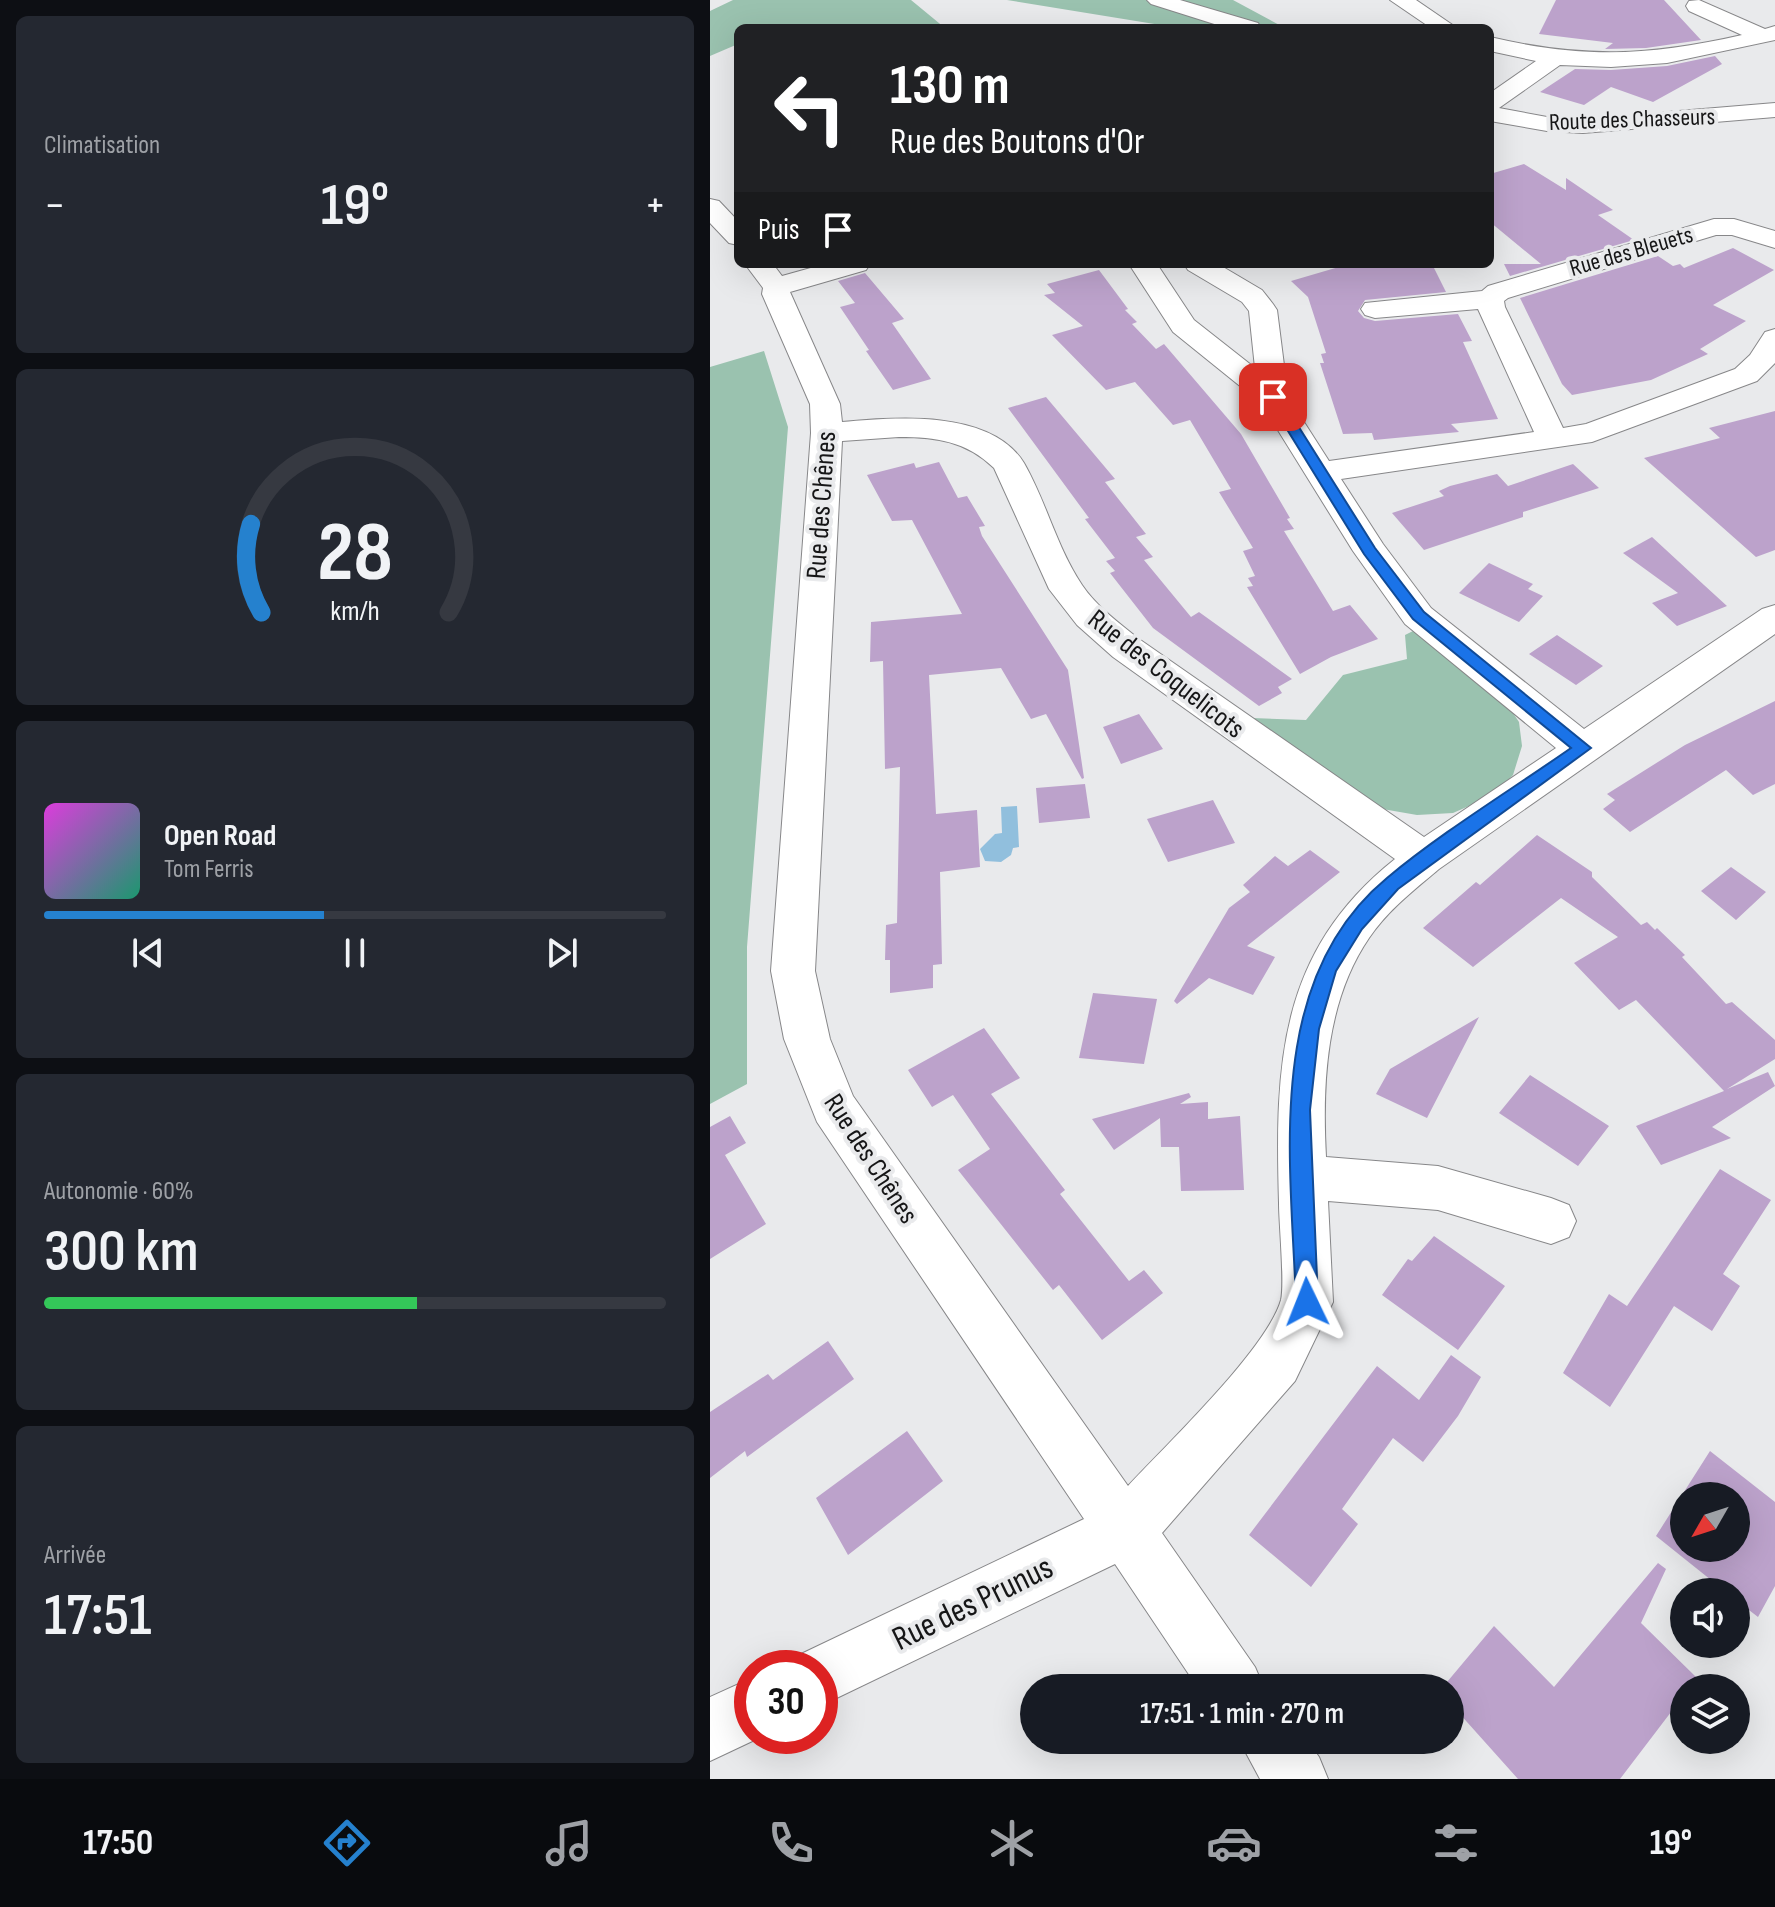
<!DOCTYPE html>
<html lang="fr">
<meta charset="utf-8">
<style>
body{margin:0;font-family:"Sofia Sans Condensed",sans-serif;background:#242831;color:#f1f3f6;height:100vh;display:flex;flex-direction:column;font-size:30px;white-space:nowrap}
*{box-sizing:border-box;margin:0}
p{font-size:26px;color:#9ea1a6}
.icon{flex:none;width:44px;height:44px;fill:none;stroke:currentColor;stroke-width:2;stroke-linecap:round;stroke-linejoin:round}
.map{position:relative;flex:1;overflow:hidden}
.drawer{display:flex;flex-direction:column;gap:16px;padding:16px;background:#0d0f14;width:710px}
.drawer>*{flex:none}
.banner{position:absolute;left:24px;top:24px;width:760px;height:244px;border-radius:12px;box-shadow:0 8px 32px #0002;background:#202124;color:#fff;overflow:hidden}
.needle{width:52px;rotate:231deg}
.fabs{position:absolute;left:960px;top:1482px;display:grid;gap:16px}
.fabs a{display:grid;place-items:center;width:80px;height:80px;border-radius:50%;background:#171b24;box-shadow:0 8px 32px #0002;font-size:40px}
.speed{position:absolute;left:24px;top:1650px;display:flex;gap:16px;font-size:40px;font-weight:700;text-align:center}
.speed>*{display:grid;place-content:center;width:104px;height:104px;border-radius:50%;background:#171b24;box-shadow:0 8px 32px #0002;line-height:1}
.speed .limit{border:12px solid #d22;background:#fff;color:#111}
.pin{position:absolute;display:grid;place-items:center;width:68px;height:68px;color:#fff;margin:-34px;border-radius:16px;box-shadow:0 4px 12px #0006}
.me{position:absolute;width:88px;margin:-44px;rotate:358deg;stroke-linejoin:round;filter:drop-shadow(0 0 6px #0008)}
.turn{display:flex;align-items:center;gap:28px;height:168px;padding:0 24px;font-size:36px}
.turn .icon{width:104px;height:104px;stroke-width:2.5}
.turn b{display:block;font-size:56px;line-height:68px}
.then{display:flex;align-items:center;height:76px;padding:0 24px;background:#0003;gap:16px;font-size:30px}
.big{font-size:60px;font-weight:600;line-height:1.1}
.drawer .tile{flex:1;display:flex;flex-direction:column;justify-content:center;gap:12px;min-width:0;padding:0 28px;border-radius:12px;background:#242831}
.drawer .dial{align-items:center;gap:0}
.dial svg{height:208px;overflow:visible;fill:none;stroke:#363941;stroke-width:7;stroke-linecap:round;text-anchor:middle}
.dial text{fill:#f1f3f6;stroke:none}
.song{display:flex;align-items:center;gap:24px}
.cover{width:96px;height:96px;border-radius:12px;background:linear-gradient(135deg,hsl(300 70% 55%),hsl(160 70% 35%))}
.played{height:8px;border-radius:4px;background:linear-gradient(90deg,#2581ce 45%,#363941 45%)}
.keys{display:flex;justify-content:space-around;direction:ltr}
.heat{display:flex;justify-content:space-between;align-items:center;font-size:44px;direction:ltr}
.charge{height:12px;border-radius:6px;background:linear-gradient(90deg,#34c759 60%,#363941 0)}
.trip{position:absolute;left:310px;top:1674px;width:444px;height:80px;border-radius:40px;background:#171b24;box-shadow:0 8px 32px #0002;font-weight:600;line-height:80px;text-align:center}
.tabs{display:flex;height:128px;justify-content:space-around;align-items:center;background:#090b0e;color:#9ea1a6}
.tabs .icon{width:56px;height:56px}
.tabs .current{color:#2581ce}
.tabs b{font-size:36px;color:#f1f3f6}
main{display:flex;flex:1;min-height:0}
.map>svg:first-child{display:block}
.green{fill:#9ac2af}
.water{fill:#91bfdd}
.building{fill:#bca2cb;fill-rule:evenodd}
.lines{fill:none;stroke-linecap:round;stroke-linejoin:round}
.minor-casing{stroke:#878789;stroke-width:2}
.minor{fill:#fff;fill-rule:evenodd}
.route{fill:#1a73e8;stroke:#114b97;stroke-width:2}
.labels{text-anchor:middle;stroke-width:8;stroke-linejoin:round;paint-order:stroke}
.far-street-label{font-size:24px;fill:#161617;stroke:#e9eaec}
.street-label{font-size:28px;fill:#161617;stroke:#e9eaec}
.near-street-label{font-size:34px;fill:#161617;stroke:#e9eaec}
</style>
<main>
<section class="drawer">
<div class="tile"><p>Climatisation</p>
<div class="heat"><a>−</a><b class="big">19°</b><a>+</a></div>
</div>
<div class="tile dial"><svg viewBox="0 0 100 80">
<path d="M14 69A42 42 0 1 1 86 69"/>
<path d="M14 69A42 42 0 0 1 10 35" stroke="#2581ce"/>
<text x="50" y="56" font-size="32" font-weight="700">28</text>
<text x="50" y="72" font-size="11">km/h</text>
</svg></div>
<div class="tile">
<div class="song"><i class="cover"></i><div><b>Open Road</b><p>Tom Ferris</p></div></div>
<div class="played"></div>
<div class="keys"><svg class="icon" aria-label="previous" viewBox="0 0 24 24"><path d="M18 5L8 12l10 7zM5 5v14"/></svg><svg class="icon" aria-label="pause" viewBox="0 0 24 24"><path d="M8 5v14M16 5v14"/></svg><svg class="icon" aria-label="next" viewBox="0 0 24 24"><path d="M6 5l10 7-10 7zM19 5v14"/></svg></div>
</div>
<div class="tile"><p>Autonomie · 60%</p><b class="big">300 km</b><div class="charge"></div></div>
<div class="tile"><p>Arrivée</p><b class="big">17:51</b></div>
</section>
<div class="map">
<svg width="1065" height="1779" viewBox="0 0 1065 1779">
<rect width="100%" height="100%" fill="#e9eaec"/>
<path class="green" d="M23,0H201L235,28H28V44L0,56V11Z
M297,0H523L575,28H469Z
M54,351L78,427L37,947V1084L0,1104V367Z
M705,630L793,698L809,722L812,746L803,775L784,795L743,813L707,815L661,807L542,718L596,720L633,675L697,659L695,635Z"/>
<path class="water" d="M307,806L309,847L303,848L301,855L291,862L275,861L270,849L285,834L292,833L291,807Z"/>
<path class="building" d="M846,0H954L991,40L936,48L895,49L903,43L829,34Z
M1005,56L1012,64L943,102L901,87L874,105L830,92L865,69L901,70L957,66Z
M814,164L856,190V178L903,210L888,215L924,240L800,276L794,264H831L780,222V174Z
M1023,248L1064,270L1003,305L1036,321L990,349L998,354L941,380L862,395L852,384L810,298L948,256L963,266L970,264L974,268Z
M639,264H722L736,292L655,300L648,311L654,318L665,321L748,314L762,341L753,342L788,419L741,424L749,432L664,440L662,433L633,434L610,363H614L611,354L616,353L598,297L581,281Z
M389,270L418,309L415,310L427,322L422,324L446,349L454,344L531,434L580,518L577,519L584,529L574,531L623,611L640,605L668,639L621,657L590,674L537,587L543,586L538,578L545,576L533,551L543,548L509,492L521,489L480,420L463,425L425,382L396,390L342,335L373,326L334,295L345,293L337,284Z
M155,273L194,319L182,323L221,379L183,390L156,351L159,350L130,307L145,303L128,281Z
M336,397L405,479L395,482L436,534L426,537L443,557L434,560L481,617L489,612L582,679L568,687L572,693L549,706L443,628L400,573L405,571L396,561L405,558L375,519L379,518L298,408Z
M1065,411V550L1046,557L934,458L1010,438L999,428Z
M229,462L248,498L257,496L275,526L269,527L272,536L358,670L374,778L372,779L336,714L321,719L291,668L219,675L226,814L267,810L270,867L230,872L232,964L223,965V988L180,993V960H175L176,925L187,923L190,767L175,769L173,661L160,662L161,622L252,614L202,520L182,521L157,475L204,463L206,468Z
M863,464L889,488L813,512V517L714,550L682,513L734,496L729,491L740,486L787,474L798,486Z
M942,537L994,585L1017,606L967,626L942,603L968,593L913,553Z
M779,563L823,584L818,589L833,596L809,622L749,593Z
M847,635L893,666L866,685L819,654Z
M1065,701V784L1043,795L1016,770L920,832L893,809L905,800L897,794L975,745Z
M429,714L453,749L411,764L393,727Z
M375,784L380,818L329,823L326,788Z
M503,800L525,843L458,862L437,819Z
M827,835L882,872V877L931,925L937,922L945,930L947,928L975,955L972,957L1016,1004L1022,1002L1065,1040V1059L1017,1089L1058,1072L1065,1086L1002,1127L1021,1138L951,1165L926,1126L1014,1091L926,1000L909,1010L864,963L908,937L851,898L763,967L713,928L766,882L770,885Z
M600,850L630,872L537,946L565,957L543,995L499,978L467,1004L464,1001L519,908L540,892L533,885L565,856L578,866Z
M1021,867L1056,892L1026,920L991,891Z
M383,993L447,999L434,1064L369,1058Z
M769,1017L717,1118L666,1094L680,1069Z
M274,1028L310,1078L281,1094L355,1190L350,1194L419,1281L434,1270L453,1293L392,1340L349,1285L343,1290L248,1170L280,1149L243,1095L222,1107L198,1070Z
M820,1075L899,1126L868,1166L789,1113Z
M479,1093L481,1097L470,1104L498,1102V1119L530,1116L534,1190L471,1191L469,1147H451L450,1118L404,1150L382,1119Z
M20,1116L36,1143L15,1155L56,1224L0,1259V1127Z
M1010,1169L1061,1200L1013,1274L1030,1286L1002,1331L964,1306L900,1407L853,1373L899,1294L917,1306Z
M724,1236L795,1286L748,1350L672,1295L698,1259L702,1261Z
M118,1341L144,1379L37,1457L35,1451L0,1478V1412L58,1374L63,1380Z
M741,1355L771,1377L748,1416L713,1462L683,1438L632,1509L648,1524L601,1587L539,1535L667,1366L709,1400Z
M197,1431L233,1481L138,1555L106,1498Z
M1000,1451L1065,1502V1586L1048,1617L1026,1600V1592H1016L946,1536ZM974,1496H1026V1548H974Z
M948,1563L956,1569L931,1623L986,1677L979,1688H974V1695L910,1779H808L740,1703V1688H732L784,1626L844,1687Z"/>
<g class="lines">
<defs>
<path id="minor" d="M437,0H470L548,23L551,28H517L441,4Z
M680,0H706L747,28H721Z
M989,0L1055,29L1065,26V40L957,63L901,67L850,65L789,108L837,117L873,119L1065,103V117L873,133L837,131L780,121V93L826,61L780,51V37C873,59 940,56 1032,35L979,11L976,6L979,1Z
M0,199L9,201L28,221V245L19,243L0,223Z
M1004,219H1024L1065,231V248L1022,235H1006L798,298L794,301L795,307L853,428L876,424L1025,369L1040,355L1055,332L1065,329V363L1047,381L882,442L631,479L673,544L721,608L874,729L1052,609L1065,605V634L729,869C704,890 677,911 659,938C616,1001 612,1083 616,1157L728,1166L841,1198L859,1205L866,1221L859,1237L841,1244L728,1210L618,1201L623,1302L585,1381L452,1533L545,1667L554,1688H488L405,1564L110,1706V1668H83L89,1655L374,1519L107,1122L74,1039L61,971L101,433L100,404L52,294L53,288L35,264H63L72,276L115,264H160L156,270L80,292L130,404L132,422C185,417 281,409 314,463C336,501 347,548 372,585C386,606 409,623 429,639L714,837L846,748L695,624L643,551L551,403L463,332L419,264H447L484,320L545,368L539,311L532,302L478,270L474,264H508L552,290L563,304L567,310L578,397L619,461L824,432L768,309L665,318L655,315L651,309L655,303L772,291L778,286ZM189,437C226,437 256,441 284,468L339,589L367,625L403,657L685,859C568,952 565,1065 569,1203C569,1224 575,1283 571,1300C557,1349 456,1445 418,1486L143,1096L120,1039L105,971L132,441Z
M42,1678V1736H53L0,1761V1697Z
M529,1740H597L609,1757L618,1779H550Z"/>
</defs>
<use href="#minor" class="minor-casing"/>
<use href="#minor" class="minor"/>
</g>
<path class="route" d="M559,394H568L665,548L714,612L881,748L688,889L652,929L626,971L609,1029L600,1110L608,1302L605,1310L597,1313L589,1310L586,1302C581,1161 553,980 677,878C732,832 801,790 861,748L703,619L654,554L557,397Z"/>
<g class="labels">
<g class="far-street-label">
<text transform="translate(922 119) rotate(-2)" y="8">Route des Chasseurs</text>
<text transform="translate(921 251) rotate(-16)" y="8">Rue des Bleuets</text>
</g>
<g class="street-label">
<text transform="translate(110 505) rotate(-86)" y="10">Rue des Chênes</text>
<text transform="translate(457 673) rotate(38)" y="10">Rue des Coquelicots</text>
<text transform="translate(162 1158) rotate(57)" y="10">Rue des Chênes</text>
</g>
<g class="near-street-label">
<text transform="translate(262 1602) rotate(-26)" y="12">Rue des Prunus</text>
</g>
</g>
</svg>
<div class="fabs">
<a><svg class="needle" viewBox="-14 -14 28 28"><path d="M0-13l5 13h-10z" fill="#e53935"/><path d="M0 13l5-13h-10z" fill="#9ea1a6"/></svg></a>
<a><svg class="icon" aria-label="sound" viewBox="0 0 24 24"><path d="M4 9h4l5-4v14l-5-4H4zM17 9q2 3 0 6"/></svg></a>
<a><svg class="icon" aria-label="layers" viewBox="0 0 24 24"><path d="M12 4l9 5-9 5-9-5zM3 14l9 5 9-5"/></svg></a>
</div>
<div class="speed"><div class="limit">30</div></div>
<div class="pin" style="left:563px;top:397px;background:#d93025"><svg class="icon" aria-label="arrive" viewBox="0 0 24 24"><path d="M6 21V4h12l-3 4 3 4H6"/></svg></div>
<svg class="me" style="left:597px;top:1302px" viewBox="-20 -20 40 40"><path d="M0-17L14 15 0 8-14 15z" fill="#1a73e8" stroke="#fff" stroke-width="4"/></svg>
<div class="trip">17:51 · 1 min · 270 m</div>
<div class="banner">
<div class="turn"><svg class="icon" aria-label="left" viewBox="0 0 24 24"><path d="M17 20v-9H6M10 6l-5 5 5 5"/></svg><div><b>130 m</b>Rue des Boutons d'Or</div></div>
<div class="then">Puis<svg class="icon" aria-label="arrive" viewBox="0 0 24 24"><path d="M6 21V4h12l-3 4 3 4H6"/></svg></div>
</div>
</div>
</main>
<nav class="tabs">
<b>17:50</b>
<svg class="icon current" aria-label="directions" viewBox="0 0 24 24"><path d="M12 3l9 9-9 9-9-9zM9 14v-3h6M13 9l2 2-2 2"/></svg>
<svg class="icon" aria-label="music" viewBox="0 0 24 24"><path d="M9 18V5l10-2v13"/><circle cx="6" cy="18" r="3"/><circle cx="16" cy="16" r="3"/></svg>
<svg class="icon" aria-label="phone" viewBox="0 0 24 24"><path d="M5 4h4l2 5-3 2q2 4 5 5l2-3 5 2v4C11 20 4 13 5 4z"/></svg>
<svg class="icon" aria-label="climate" viewBox="0 0 24 24"><path d="M12 3v18M4 7l16 10M4 17L20 7"/></svg>
<svg class="icon" aria-label="car" viewBox="0 0 24 24"><path d="M5 17H2v-5l4-1 3-4h7l3 4 3 1v5h-3M9 17h6M6 11h13"/><circle cx="7" cy="17" r="2"/><circle cx="17" cy="17" r="2"/></svg>
<svg class="icon" aria-label="filters" viewBox="0 0 24 24"><path d="M4 7h16M4 17h16"/><circle cx="9" cy="7" r="2"/><circle cx="15" cy="17" r="2"/></svg>
<b>19°</b>
</nav>
